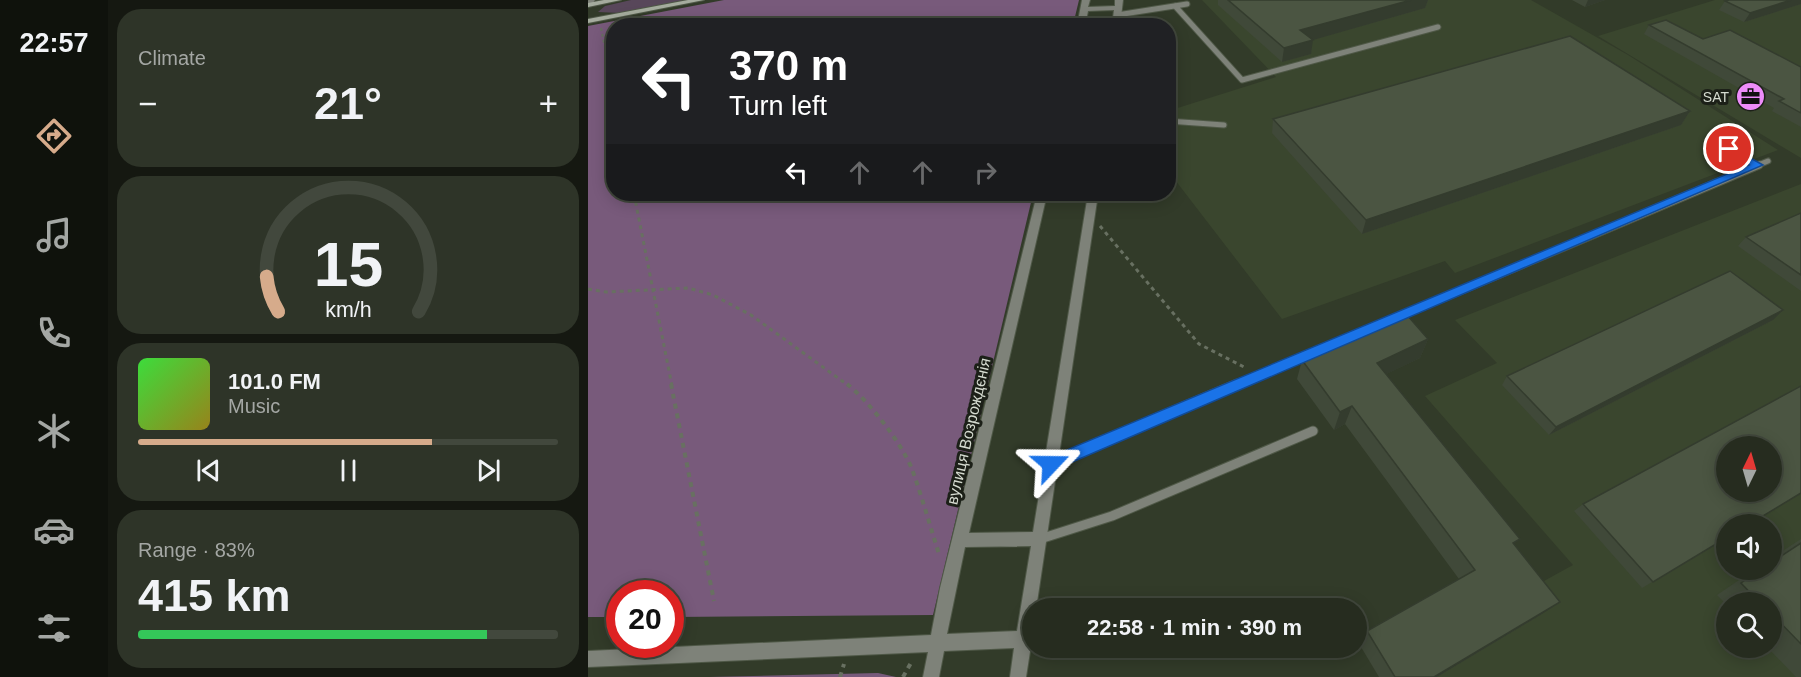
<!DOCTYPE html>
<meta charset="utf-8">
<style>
body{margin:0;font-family:Helvetica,sans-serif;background:#2e3428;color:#f1f3f6;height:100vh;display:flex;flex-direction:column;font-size:22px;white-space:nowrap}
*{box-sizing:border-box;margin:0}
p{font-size:20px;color:#a4a7a4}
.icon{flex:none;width:33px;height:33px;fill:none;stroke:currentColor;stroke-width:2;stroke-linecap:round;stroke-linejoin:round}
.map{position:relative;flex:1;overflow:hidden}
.panel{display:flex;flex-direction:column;gap:9px;padding:9px;background:#151811;width:480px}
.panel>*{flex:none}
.banner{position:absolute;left:18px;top:18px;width:570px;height:183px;border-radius:24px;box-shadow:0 3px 15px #0003,0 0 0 2px #42483d;background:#202124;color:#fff;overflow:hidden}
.needle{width:39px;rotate:5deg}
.fabs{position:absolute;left:1128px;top:436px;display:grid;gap:12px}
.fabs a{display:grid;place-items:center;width:66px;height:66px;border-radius:50%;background:#262c1f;box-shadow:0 3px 15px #0003,0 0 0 2px #42483d;font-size:30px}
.speed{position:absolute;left:18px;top:580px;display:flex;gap:12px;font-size:30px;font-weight:700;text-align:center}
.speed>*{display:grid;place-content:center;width:78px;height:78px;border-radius:50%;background:#262c1f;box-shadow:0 3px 15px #0003,0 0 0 2px #42483d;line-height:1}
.speed .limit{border:9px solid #d22;background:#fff;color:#111}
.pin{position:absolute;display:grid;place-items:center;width:51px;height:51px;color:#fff;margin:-26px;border:3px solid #fff;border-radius:50%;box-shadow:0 2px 6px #0007}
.me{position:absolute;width:66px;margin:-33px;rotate:67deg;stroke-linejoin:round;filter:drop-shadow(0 0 4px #0008)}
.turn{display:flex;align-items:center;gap:21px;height:126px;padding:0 24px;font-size:27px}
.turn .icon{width:78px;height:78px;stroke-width:2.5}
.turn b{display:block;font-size:42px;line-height:51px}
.lanes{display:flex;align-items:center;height:57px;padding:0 24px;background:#0003;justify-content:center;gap:30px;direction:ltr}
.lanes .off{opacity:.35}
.big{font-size:45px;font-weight:700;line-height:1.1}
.panel .tile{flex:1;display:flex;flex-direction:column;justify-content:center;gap:9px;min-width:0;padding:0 21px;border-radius:24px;background:#2e3428}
.panel .dial{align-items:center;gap:0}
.dial svg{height:156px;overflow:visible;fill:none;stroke:#42483d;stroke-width:7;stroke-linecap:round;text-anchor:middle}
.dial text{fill:#f1f3f6;stroke:none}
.song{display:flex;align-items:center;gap:18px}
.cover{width:72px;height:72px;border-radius:9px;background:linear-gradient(135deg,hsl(120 70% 55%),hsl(50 70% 35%))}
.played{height:6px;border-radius:3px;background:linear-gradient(90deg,#d6ab8b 70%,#42483d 70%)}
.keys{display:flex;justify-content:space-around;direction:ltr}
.heat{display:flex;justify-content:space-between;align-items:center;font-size:33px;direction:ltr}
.charge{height:9px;border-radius:4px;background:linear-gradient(90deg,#34c759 83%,#42483d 0)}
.trip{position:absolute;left:434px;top:598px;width:345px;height:60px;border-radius:30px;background:#262c1f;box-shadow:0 3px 15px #0003,0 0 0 2px #42483d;font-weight:700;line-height:60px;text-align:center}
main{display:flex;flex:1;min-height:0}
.dock{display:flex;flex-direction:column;width:108px;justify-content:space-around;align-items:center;background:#0f120c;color:#a4a7a4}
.dock .icon{width:42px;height:42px}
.dock .selected{color:#d6ab8b}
.dock b{font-size:27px;color:#f1f3f6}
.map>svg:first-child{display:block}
.built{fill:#3a462e;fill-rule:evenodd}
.green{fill:#58475a}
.forest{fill:#785a7b}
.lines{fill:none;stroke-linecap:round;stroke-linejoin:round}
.service-far2-casing{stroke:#4f5847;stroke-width:7}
.service-far1-casing{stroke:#4f5847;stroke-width:9}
.service-casing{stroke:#4f5847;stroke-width:11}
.minor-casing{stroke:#4f5847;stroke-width:2}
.secondary-casing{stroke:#4f5847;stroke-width:2}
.path-far2{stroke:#687061;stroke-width:2;stroke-dasharray:3 3;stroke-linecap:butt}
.path-far1{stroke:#687061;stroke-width:3;stroke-dasharray:4 4;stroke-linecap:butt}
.path{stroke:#687061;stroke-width:4;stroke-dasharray:5 5;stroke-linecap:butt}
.service-far2{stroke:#7e8279;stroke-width:5}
.service-far1{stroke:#7e8279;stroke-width:7}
.service{stroke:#7e8279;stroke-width:9}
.minor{fill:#7e8279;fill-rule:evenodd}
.secondary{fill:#a5ac9e;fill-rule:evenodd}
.wall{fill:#404939}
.shaded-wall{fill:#343c2e}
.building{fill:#4b5542;stroke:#343c2e;stroke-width:1.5;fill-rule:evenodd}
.route{fill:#1a73e8;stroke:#114b97;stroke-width:1.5}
.labels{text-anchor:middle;stroke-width:6;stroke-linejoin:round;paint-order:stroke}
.far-poi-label{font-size:14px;fill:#d5dbd0;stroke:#1c2018;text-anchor:end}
.street-label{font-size:16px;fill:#d5dbd0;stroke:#1c2018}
</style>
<main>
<nav class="dock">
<b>22:57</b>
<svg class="icon selected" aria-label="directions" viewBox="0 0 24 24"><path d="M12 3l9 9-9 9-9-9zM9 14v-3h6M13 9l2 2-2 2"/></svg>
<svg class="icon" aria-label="music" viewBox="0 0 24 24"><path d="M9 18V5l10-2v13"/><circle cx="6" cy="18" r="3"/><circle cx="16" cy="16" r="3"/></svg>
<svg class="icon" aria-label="phone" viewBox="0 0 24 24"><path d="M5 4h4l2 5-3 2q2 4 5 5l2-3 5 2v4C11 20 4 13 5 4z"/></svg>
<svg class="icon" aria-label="climate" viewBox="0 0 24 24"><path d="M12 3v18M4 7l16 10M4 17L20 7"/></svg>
<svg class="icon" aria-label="car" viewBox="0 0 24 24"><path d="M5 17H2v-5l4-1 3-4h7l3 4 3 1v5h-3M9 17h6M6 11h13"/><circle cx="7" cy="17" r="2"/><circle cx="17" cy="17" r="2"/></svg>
<svg class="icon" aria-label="filters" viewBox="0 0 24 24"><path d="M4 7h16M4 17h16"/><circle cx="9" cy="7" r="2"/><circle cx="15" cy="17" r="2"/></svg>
</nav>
<section class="panel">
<div class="tile"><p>Climate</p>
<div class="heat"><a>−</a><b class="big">21°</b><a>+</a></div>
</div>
<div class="tile dial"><svg viewBox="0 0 100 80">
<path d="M14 69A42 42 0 1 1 86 69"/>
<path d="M14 69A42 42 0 0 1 8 51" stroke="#d6ab8b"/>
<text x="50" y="56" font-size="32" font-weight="700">15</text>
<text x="50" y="72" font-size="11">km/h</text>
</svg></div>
<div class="tile">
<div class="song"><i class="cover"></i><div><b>101.0 FM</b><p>Music</p></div></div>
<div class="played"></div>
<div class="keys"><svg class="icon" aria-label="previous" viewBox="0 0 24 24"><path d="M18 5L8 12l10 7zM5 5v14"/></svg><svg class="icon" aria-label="pause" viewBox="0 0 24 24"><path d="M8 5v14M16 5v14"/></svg><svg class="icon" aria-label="next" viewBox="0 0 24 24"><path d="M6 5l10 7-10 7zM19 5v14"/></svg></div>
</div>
<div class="tile"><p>Range · 83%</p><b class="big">415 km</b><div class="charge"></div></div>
</section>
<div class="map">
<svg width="1213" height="677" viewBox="0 0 1213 677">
<rect width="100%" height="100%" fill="#323b29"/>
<path class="built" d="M614,0H943L1040,55L1190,150L867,273L857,261L694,319L584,176L581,168L580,111L688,77Z
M1127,0H1213V158L1010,36Z
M1213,184V677H825L814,659L985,565L837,396L909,363L867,320ZM1138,447H1184V492H1138ZM1138,525H1184V570H1138ZM1138,603H1184V648H1138Z"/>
<path class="green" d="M43,0H99L31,13L10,12L17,6Z"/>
<path class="forest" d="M136,0H491L485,25L26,26V194H445L345,615L83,617L82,594H32L31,617H0V26Z
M290,673L308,677H121Z"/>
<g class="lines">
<defs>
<path id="service-far2" d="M0,4L4,0
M587,6L654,80L850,27
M529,15L599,4
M580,121L636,125
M1141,149L1169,165
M1168,166L1180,161"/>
<path id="service-far1" d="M646,386L1171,165"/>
<path id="service" d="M463,463L649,384
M452,539L524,516L725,431"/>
<path id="minor" d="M494,0H502L500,7L527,6V0H535L532,26H524L526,10L500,11L497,26H489Z
M449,194H459L381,533L445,532L500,194H510L448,609H444V639L438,677H422L426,648L356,651L351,677H335L340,652L0,667V651L343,635L352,588ZM443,546L429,631L359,634L377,547Z"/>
<path id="secondary" d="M16,0H33L0,7V3Z
M100,0H116L0,23V19Z"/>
</defs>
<use href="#service-far2" class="service-far2-casing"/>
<use href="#service-far1" class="service-far1-casing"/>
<use href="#service" class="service-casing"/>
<use href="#minor" class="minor-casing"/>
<use href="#secondary" class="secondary-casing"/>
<path class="path-far2" d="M13,28L26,92"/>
<path class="path-far1" d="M46,194L84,386
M512,226L611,344L658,368
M0,289L18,292L100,288L125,295L163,315L261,386"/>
<path class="path" d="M83,384L126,601
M259,384C281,401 314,444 324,469C334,497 342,526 351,554
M252,677L256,664
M315,677L324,661"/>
<use href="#service-far2" class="service-far2"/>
<use href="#service-far1" class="service-far1"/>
<use href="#service" class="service"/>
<use href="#minor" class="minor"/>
<use href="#secondary" class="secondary"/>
</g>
<path class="wall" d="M630,0H840L837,8L724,40L723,54L694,62L630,5Z
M984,0H1017L997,7Z
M1213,0V4L1156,22L1131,10L1137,1Z
M1061,25L1115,39L1213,67V127L1184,111L1186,108L1056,34Z
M1102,111L1093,125L774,234L684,133L685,119Z
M1213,213V291L1150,246L1158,237Z
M1185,320L961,435L914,385L919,376Z
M840,339L832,358L798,374L926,545L954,614L849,677H791L770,642L779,631L871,579L757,424L746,430L709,379L714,360Z
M995,504L1138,538L1054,588L986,511Z
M1213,539V677H1208L1180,648H1184V603H1138V604L1129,595L1166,570H1184V558Z"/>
<path class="shaded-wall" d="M823,0H840L837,8L711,44L712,30Z
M1000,0H1017L997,7Z
M1203,0H1213V4L1156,22L1162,13Z
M725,40L723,54L694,62L696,48Z
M1102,111L1093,125L774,234L778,220Z
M1195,310L1185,320L961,435L968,427Z
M840,339L832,358L782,382L789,363Z
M764,406L757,424L746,430L752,412Z
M972,602L954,614L849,677H846Z"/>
<path class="building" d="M640,0H823L712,30L725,40L696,48Z
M1141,0H1203L1162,13L1137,1Z
M1078,20L1115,39L1142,30L1213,67V113L1191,101L1196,99L1061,25Z
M982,36L1102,111L778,220L685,119Z
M1213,213V275L1158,237Z
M1142,271L1195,310L968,427L919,376Z
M819,315L840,339L789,363L932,539L925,543L972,602L846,677H807L779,631L887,570L764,406L752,412L714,360Z
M1213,386V493L1160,525H1138V538L1065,582L995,504ZM1138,447H1184V492H1138Z
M1213,543V644L1184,614V603H1172L1153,583L1172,570H1184V562Z"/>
<path class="route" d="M1141,146L1175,165L468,469L463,471L457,469L455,464L457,459L1161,165L1137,151L1136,149Z"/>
<defs>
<symbol id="office-disc" viewBox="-11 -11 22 22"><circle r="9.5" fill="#ed8cf9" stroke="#1c2018"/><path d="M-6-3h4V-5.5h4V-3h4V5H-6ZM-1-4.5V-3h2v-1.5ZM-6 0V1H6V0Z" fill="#111"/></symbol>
</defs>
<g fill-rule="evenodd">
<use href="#office-disc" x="1146" y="80" width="33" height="33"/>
</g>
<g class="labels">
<g class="far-poi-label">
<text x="1141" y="102">SAT</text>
</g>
<g class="street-label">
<text transform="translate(380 431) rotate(-77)" y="6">вулиця Возрождєнія</text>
</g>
</g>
</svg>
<div class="fabs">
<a><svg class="needle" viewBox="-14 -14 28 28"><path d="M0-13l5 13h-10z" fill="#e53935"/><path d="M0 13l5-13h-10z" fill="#a4a7a4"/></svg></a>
<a><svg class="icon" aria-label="sound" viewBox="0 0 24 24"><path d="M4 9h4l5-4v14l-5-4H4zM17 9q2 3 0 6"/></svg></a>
<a><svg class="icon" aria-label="search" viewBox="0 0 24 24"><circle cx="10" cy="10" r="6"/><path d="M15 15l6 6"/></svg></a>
</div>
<div class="speed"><div class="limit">20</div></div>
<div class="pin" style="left:1141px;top:149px;background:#d93025"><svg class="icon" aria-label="arrive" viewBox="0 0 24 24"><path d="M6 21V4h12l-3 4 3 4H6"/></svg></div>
<svg class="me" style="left:463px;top:464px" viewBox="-20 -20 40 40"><path d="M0-17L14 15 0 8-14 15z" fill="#1a73e8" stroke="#fff" stroke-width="4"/></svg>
<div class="trip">22:58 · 1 min · 390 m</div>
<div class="banner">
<div class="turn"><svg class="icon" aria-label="left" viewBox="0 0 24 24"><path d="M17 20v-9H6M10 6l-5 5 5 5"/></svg><div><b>370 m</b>Turn left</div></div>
<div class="lanes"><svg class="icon" aria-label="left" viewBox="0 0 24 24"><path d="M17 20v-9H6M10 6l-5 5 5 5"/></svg><svg class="icon off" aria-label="ahead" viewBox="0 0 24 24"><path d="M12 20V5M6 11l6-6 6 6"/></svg><svg class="icon off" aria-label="ahead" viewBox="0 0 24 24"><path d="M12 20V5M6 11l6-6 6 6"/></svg><svg class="icon off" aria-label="right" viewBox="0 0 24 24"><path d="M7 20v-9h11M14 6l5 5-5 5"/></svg></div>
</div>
</div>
</main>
